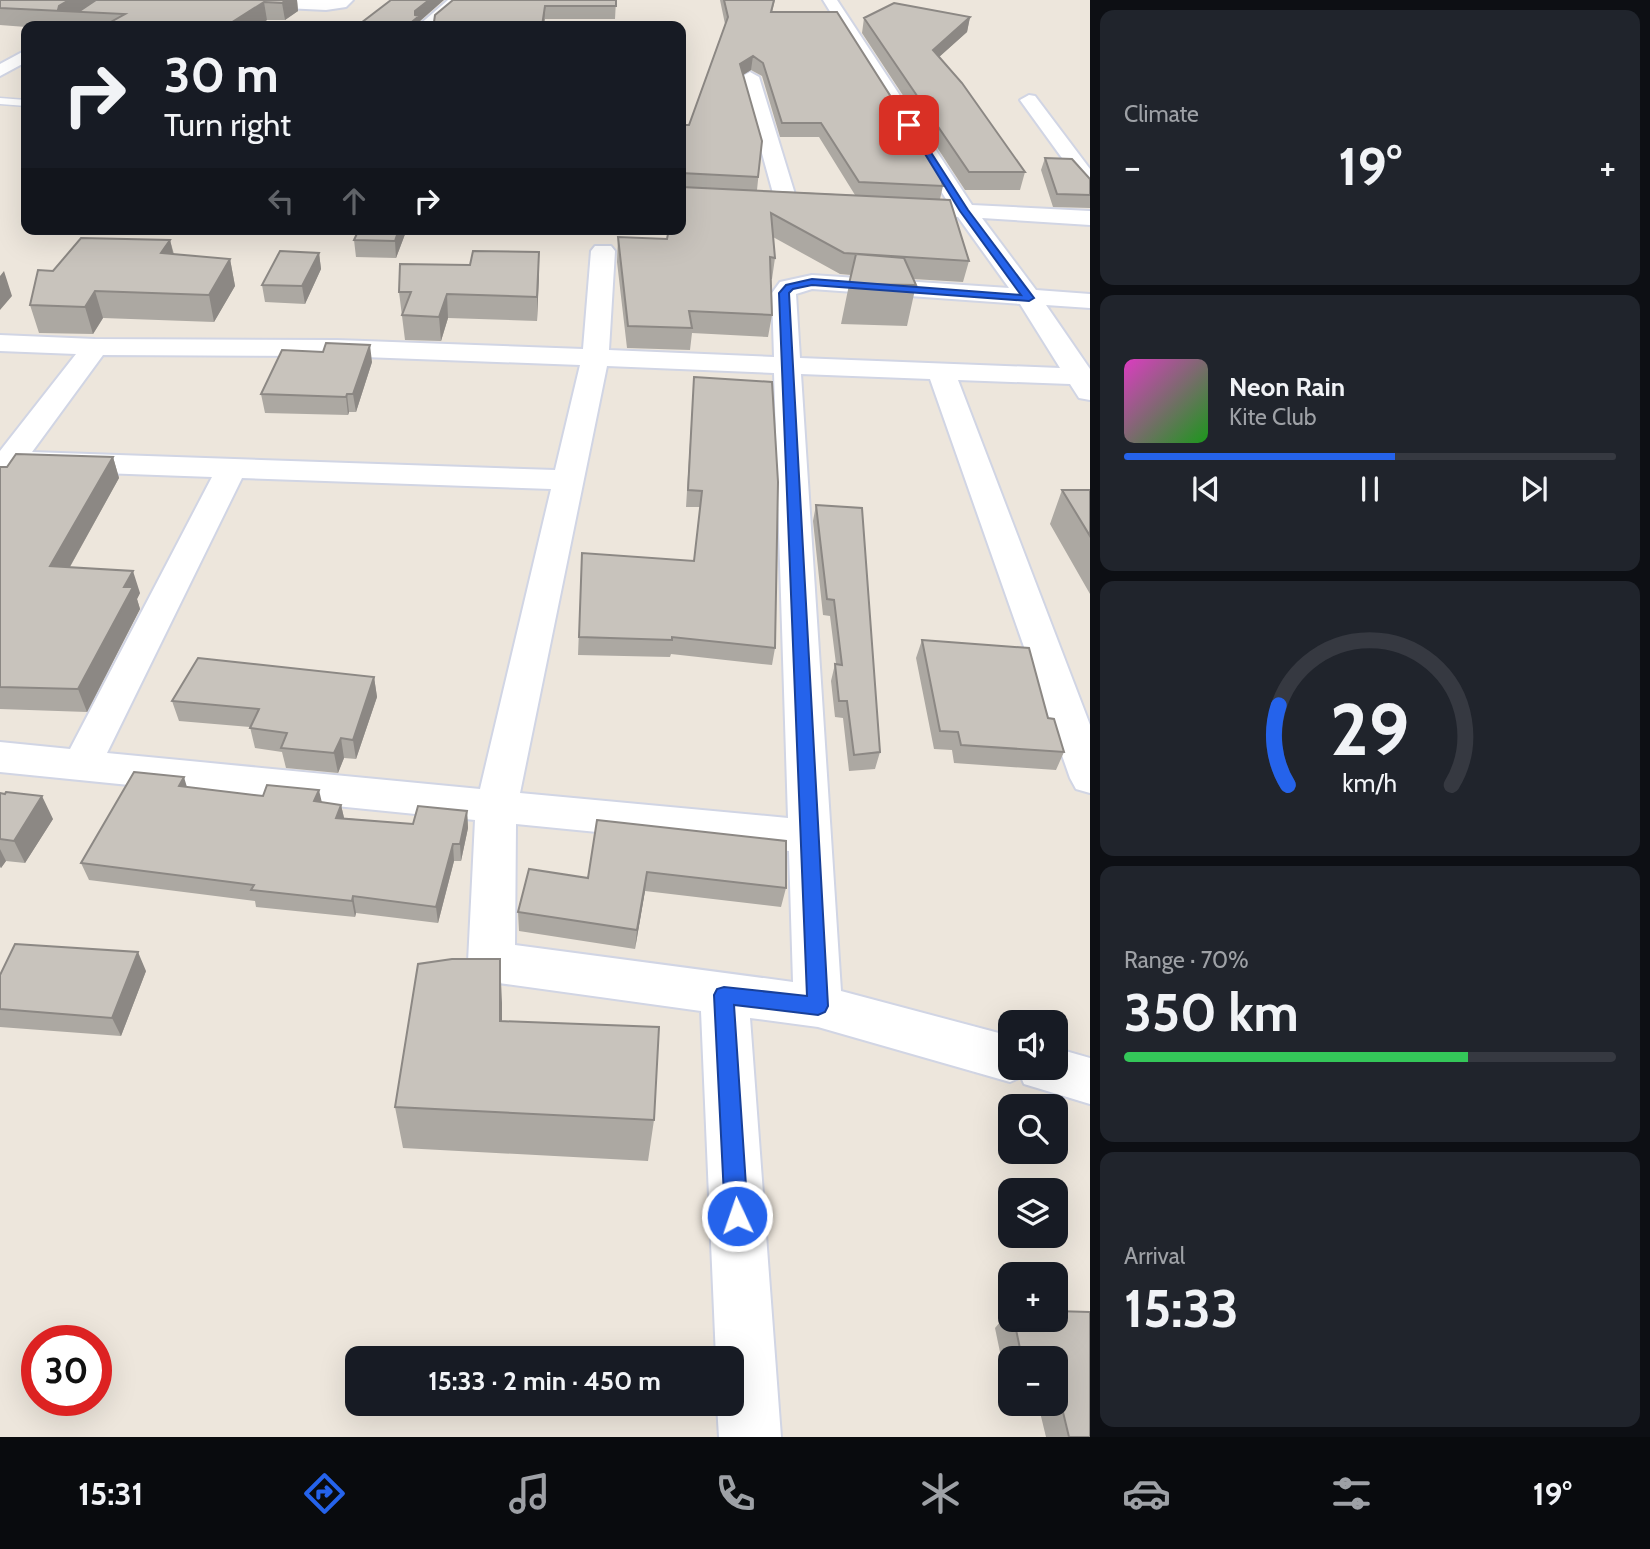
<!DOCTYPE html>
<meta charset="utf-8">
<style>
body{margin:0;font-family:Cabin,sans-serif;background:#20242c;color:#f1f3f6;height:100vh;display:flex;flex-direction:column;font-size:26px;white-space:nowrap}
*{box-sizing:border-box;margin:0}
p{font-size:23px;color:#9ea1a6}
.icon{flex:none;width:38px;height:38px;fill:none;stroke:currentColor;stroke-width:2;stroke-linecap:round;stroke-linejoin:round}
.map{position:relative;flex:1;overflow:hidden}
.drawer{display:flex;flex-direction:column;gap:10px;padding:10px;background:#0d0f14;width:560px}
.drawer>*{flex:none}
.banner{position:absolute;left:21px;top:21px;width:665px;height:214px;border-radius:14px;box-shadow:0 7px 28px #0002;background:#171b24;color:#f1f3f6;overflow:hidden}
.controls{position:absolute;left:998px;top:1010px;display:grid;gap:14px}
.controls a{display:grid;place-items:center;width:70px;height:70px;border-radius:14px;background:#171b24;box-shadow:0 7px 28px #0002;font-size:35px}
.speed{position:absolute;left:21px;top:1325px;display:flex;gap:14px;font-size:35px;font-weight:700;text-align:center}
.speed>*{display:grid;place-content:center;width:91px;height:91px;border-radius:50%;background:#171b24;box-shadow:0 7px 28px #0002;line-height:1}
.speed .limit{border:10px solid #d22;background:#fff;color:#111}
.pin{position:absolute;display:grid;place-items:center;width:60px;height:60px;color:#fff;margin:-30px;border-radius:14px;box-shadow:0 4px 10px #0006}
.me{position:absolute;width:77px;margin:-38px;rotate:357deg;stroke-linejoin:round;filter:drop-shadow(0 0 5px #0008)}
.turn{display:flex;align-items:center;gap:24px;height:147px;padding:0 28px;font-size:32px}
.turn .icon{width:91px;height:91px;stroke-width:2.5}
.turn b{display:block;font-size:49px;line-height:60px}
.lanes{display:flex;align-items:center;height:66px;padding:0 28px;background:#0003;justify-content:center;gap:35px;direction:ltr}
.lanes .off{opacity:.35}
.big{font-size:52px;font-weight:700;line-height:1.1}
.drawer .widget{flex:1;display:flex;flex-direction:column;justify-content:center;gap:10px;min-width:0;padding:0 24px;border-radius:14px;background:#20242c}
.drawer .dial{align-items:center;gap:0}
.dial svg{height:182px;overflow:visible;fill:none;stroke:#363941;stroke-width:7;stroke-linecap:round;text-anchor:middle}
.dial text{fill:#f1f3f6;stroke:none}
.song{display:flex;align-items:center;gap:21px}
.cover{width:84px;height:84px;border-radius:10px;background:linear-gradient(135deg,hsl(310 70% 55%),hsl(120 70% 35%))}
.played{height:7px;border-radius:4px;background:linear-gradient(90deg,#2563eb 55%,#363941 55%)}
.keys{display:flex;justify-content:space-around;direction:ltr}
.heat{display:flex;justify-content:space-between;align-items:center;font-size:38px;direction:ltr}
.charge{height:10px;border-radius:5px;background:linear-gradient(90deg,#34c759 70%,#363941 0)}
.trip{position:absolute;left:345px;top:1346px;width:399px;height:70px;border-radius:14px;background:#171b24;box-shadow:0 7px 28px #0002;font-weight:700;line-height:70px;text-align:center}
.tabs{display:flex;height:112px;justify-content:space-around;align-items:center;background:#090b0e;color:#9ea1a6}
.tabs .icon{width:49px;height:49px}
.tabs .selected{color:#2563eb}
.tabs b{font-size:32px;color:#f1f3f6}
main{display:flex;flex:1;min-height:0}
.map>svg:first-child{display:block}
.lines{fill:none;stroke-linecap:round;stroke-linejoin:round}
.lane-casing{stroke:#d1d5e4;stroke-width:3}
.street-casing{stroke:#d1d5e4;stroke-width:4}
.lane{fill:#fff;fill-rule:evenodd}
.street{fill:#fff;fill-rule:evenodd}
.wall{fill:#aca8a2;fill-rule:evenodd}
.shaded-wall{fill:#8c8884}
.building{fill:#c8c3bc;stroke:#8c8884;stroke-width:2}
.route{fill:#2563eb;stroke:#184099;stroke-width:2}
</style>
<main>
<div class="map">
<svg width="1090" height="1437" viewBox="0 0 1090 1437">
<rect width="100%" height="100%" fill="#ede6dc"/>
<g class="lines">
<defs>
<path id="lane" d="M0,98L26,100V106L0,104Z"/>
<path id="street" d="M193,0H353L346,7L326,10L200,4Z
M448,0H464L435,26H418Z
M823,0H837L972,205L1090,211V225L982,218L1036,290L1090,294V308L1046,305L1090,369V400L1079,398L1070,384L958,380L1090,725V793L1076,789L1070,778L930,379L801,374L841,991L1010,1036V1068H1055V1048L1090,1058V1104L1024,1084L1021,1077L1010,1082L818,1027L750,1018L781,1437H719L717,1404H732V1358H716L701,1011L491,982L475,976L468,962L475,820L0,772V742L70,749L212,477L19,470L11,481L0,484V451L76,354L0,351V335L95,339L337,340L583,349L591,251L595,246H611L615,251L609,350L774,357L772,293L780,282L812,275L1009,288L958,217L941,215L938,210L941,205L949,204ZM812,289L1020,304L1060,368L800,358L796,294ZM103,355L337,356L580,365L555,470L32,452ZM607,366L774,373L788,818L520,793ZM242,478L551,489L480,789L107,753ZM516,824L789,851L793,982L515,945Z
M26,50V62L0,76V64Z
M750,72L759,77L798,204L795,209H779L776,204L741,77Z
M1029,95L1035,96L1090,169V189L1083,187L1020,100Z"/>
</defs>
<use href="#lane" class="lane-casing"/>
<use href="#street" class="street-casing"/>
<use href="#lane" class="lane"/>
<use href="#street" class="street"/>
</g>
<path class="wall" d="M0,0H297L298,11L285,20H267L257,26L26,27L0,25Z
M453,0H616L615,19H545L544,26H434V22Z
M720,0H775L772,12L943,186L940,199L969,261L963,282L913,279L916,285L907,326L841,324L851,275L840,274L773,237L775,258L772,279H771L772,315L768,337L692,333L690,350L627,348L617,262L618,237L667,239L681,229V125H689L725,24ZM751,70L762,76L780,137H819L855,195L757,190L762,141L743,75Z
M970,17L967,32L939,57L1025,172L1020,190H965L862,33L864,18Z
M26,137V151L22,139Z
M1045,158L1090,179V208L1053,207L1041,170Z
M359,229H407L396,258L356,257L354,240Z
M170,240L174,254L230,259L235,286L214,322L103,318L93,334L39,333L30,305L53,271Z
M539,252L537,321L448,318L441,341L405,340L399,292L470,265Z
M319,253L321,269L305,304L265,302L262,285Z
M372,362L356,412H349L348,415L265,413L261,394Z
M694,377L775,648L772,665L671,654L670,657L578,655L582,553L694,561L700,507H686Z
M113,457L119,478L70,567L140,593L137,599L140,609L87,712L0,709V467H7Z
M1062,490H1090V594L1050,524Z
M816,505L880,752L875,769L849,771L843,718L835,717L831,681L835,664H836L830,616L823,615L813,521Z
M922,640L1048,718L1064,752L1056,770L954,763L952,750L934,749L916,658Z
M374,677L377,697L356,759L344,758L338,773L286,768L282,752L255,748L250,727L179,721L172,701Z
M187,787L341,805L344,818L413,824L467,811L468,828L461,861H454L438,923L356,913L355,917L256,907L255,901L89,880L81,863Z
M0,793L53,819L25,863L6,861L1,868L0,867Z
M597,820L786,888L781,907L645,891L635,949L519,931L518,912L588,878Z
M146,971L121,1036L0,1027V975Z
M502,1003V1021L654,1120L648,1161L403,1148L395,1107Z
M1010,1310V1320H1055L1090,1437H1046L1038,1404H1055V1358H1010V1382L1006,1381L995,1328Z"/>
<path class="shaded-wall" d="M69,0H102L82,12L59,11V6Z
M286,0H297L298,11L285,20L282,3Z
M429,0H444L419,22V26H407L415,11Z
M264,2L267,20L257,26H226Z
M545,6L544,26H542Z
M970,17L967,32L929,66L933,50Z
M753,56L751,70L738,78L740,64Z
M399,229H407L396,258L395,241Z
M170,240L176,266L161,253Z
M539,252V276L537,321V297Z
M319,253L321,269L305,304L302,286Z
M230,259L235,286L214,322L209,295Z
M4,271L12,296L0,310V276Z
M95,291L103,318L93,334L85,307Z
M447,294L448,318L441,341L439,317Z
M370,345L372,362L356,412L353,394Z
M347,394L349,412L348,415L346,397Z
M113,457L119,478L58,588L50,566Z
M133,571L140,593L137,599L140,609L87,712L78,689L124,587Z
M374,677L377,697L356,759L353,740Z
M341,738L344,758L338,773L334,753Z
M184,777L189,794L179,786Z
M319,790L323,807L314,801Z
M42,796L53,819L25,863L14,841Z
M341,805L345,822L336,818Z
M467,811L468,828L461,861L460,844Z
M453,844L454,861L438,923L436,907Z
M0,849L6,861L1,868L0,866Z
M647,872L645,891L635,949L637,930Z
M353,896L356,913L355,917L352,901Z
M138,952L146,971L121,1036L112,1018Z
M500,959L502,1003V1064L500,1021Z"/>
<path class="building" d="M0,0H69L59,6L58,10H81L96,0H286L282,3L264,2L226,26H148L109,23L125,14L0,8Z
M391,0H429L415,11V15L419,16L407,26H357Z
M453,0H616V6H545L542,26H506V25L434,22L435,15Z
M724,0H774L771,12H837L940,174L943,186L859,182L821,123H782L763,63L753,56L740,64L762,141L758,177L681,173V125H689L728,17Z
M894,3L970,17L933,50L962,83L1025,172H969L864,18Z
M1045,158L1072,159L1090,179V195L1057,194Z
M681,180L682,187L950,200L969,261L844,253L771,213L775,258L770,257L772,315L689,311L692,328L628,326L618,237L667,239L669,229H681Z
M359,229H399L395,241L354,240Z
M81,238L170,240L161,253L230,259L209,295L95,291L85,307L30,305L38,270L53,271Z
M280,251L319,253L302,286L262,285Z
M473,251L539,252L537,297L447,294L439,317L402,315L411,292H399L400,264L470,265Z
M856,254L904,258L916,285L849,284Z
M326,343L370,345L353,394H347L346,397L261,394L282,350L323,352Z
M694,377L772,382L778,482L775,648L672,637V640L579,637L582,553L694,561L702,491L688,490Z
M16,454L113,457L50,566L133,571L124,587H133L78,689L0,687V467H7Z
M1062,490H1090V536Z
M816,505L862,508L880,752L854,755L847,701H839L835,664L842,665L834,600L827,599Z
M922,640L1029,648L1048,718L1054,719L1064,752L961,745L958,732L940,731Z
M198,658L374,677L353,740L341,738L334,753L281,748L287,733L250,728L259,709L172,701Z
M134,772L184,777L179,786L263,796L267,785L319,790L314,801L341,805L336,818L413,824L418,806L467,811L460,844H453L436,907L353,896L352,901L251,890L254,885L81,863Z
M6,792L42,796L14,841L0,839V793L5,794Z
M597,820L786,841V888L647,872L637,930L518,912L529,869L588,878Z
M15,944L138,952L112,1018L0,1009V975Z
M452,959H500V1021L659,1027L654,1120L395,1107L418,964Z
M1055,1311L1090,1312V1437H1069L1055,1379V1358H1022L1014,1320H1055Z"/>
<path class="route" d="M906,123H912L968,210L1034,298L1029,301L812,285L793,289L789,293L828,1006L825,1012L818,1015L734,1005L748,1216L745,1224L737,1227L729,1224L725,1216L714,995L717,989L724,987L807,996L779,293L786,285L812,279L1021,295L960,211Z"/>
</svg>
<div class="controls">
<a><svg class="icon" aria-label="sound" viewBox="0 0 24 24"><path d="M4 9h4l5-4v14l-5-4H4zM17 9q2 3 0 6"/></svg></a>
<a><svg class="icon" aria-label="search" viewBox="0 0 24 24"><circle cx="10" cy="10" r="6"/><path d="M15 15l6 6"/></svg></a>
<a><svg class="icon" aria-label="layers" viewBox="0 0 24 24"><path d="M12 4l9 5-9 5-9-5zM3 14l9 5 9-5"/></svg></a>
<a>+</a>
<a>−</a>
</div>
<div class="speed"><div class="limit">30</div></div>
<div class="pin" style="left:909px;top:125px;background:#d93025"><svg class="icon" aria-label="arrive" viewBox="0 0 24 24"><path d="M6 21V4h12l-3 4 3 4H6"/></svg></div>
<svg class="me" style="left:737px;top:1216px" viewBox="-20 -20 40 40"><circle r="17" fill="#2563eb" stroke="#fff" stroke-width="3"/><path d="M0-11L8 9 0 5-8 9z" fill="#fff"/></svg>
<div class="trip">15:33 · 2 min · 450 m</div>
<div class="banner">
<div class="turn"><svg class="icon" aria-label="right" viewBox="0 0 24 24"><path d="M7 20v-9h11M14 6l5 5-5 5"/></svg><div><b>30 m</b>Turn right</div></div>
<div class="lanes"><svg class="icon off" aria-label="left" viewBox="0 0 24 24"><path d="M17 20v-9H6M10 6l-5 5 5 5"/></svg><svg class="icon off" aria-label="ahead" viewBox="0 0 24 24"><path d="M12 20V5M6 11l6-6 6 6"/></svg><svg class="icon" aria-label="right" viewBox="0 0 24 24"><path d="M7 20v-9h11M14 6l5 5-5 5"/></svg></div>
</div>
</div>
<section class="drawer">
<div class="widget"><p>Climate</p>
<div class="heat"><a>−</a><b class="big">19°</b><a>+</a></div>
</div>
<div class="widget">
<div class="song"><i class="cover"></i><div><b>Neon Rain</b><p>Kite Club</p></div></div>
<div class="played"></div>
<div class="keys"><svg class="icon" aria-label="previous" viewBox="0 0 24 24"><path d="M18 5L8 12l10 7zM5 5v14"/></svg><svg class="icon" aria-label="pause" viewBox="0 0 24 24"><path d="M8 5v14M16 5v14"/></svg><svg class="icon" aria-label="next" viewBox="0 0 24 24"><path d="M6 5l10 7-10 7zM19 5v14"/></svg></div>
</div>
<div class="widget dial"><svg viewBox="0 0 100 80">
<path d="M14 69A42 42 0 1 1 86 69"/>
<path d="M14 69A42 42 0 0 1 10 34" stroke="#2563eb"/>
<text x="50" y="56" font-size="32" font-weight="700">29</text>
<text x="50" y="72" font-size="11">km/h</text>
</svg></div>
<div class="widget"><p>Range · 70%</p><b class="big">350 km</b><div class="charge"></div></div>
<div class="widget"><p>Arrival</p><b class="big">15:33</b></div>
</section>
</main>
<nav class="tabs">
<b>15:31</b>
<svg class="icon selected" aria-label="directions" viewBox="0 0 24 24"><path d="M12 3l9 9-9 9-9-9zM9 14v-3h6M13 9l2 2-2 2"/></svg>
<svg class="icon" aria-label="music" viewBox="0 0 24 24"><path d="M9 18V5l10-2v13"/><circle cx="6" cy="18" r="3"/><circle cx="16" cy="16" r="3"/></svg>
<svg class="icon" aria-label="phone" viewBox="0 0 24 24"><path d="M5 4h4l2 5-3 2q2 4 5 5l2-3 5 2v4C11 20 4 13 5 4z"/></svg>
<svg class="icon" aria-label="climate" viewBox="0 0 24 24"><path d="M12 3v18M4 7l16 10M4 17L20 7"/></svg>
<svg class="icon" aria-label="car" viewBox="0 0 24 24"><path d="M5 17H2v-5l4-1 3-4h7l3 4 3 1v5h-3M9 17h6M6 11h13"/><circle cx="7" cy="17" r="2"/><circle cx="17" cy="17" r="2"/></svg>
<svg class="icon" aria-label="filters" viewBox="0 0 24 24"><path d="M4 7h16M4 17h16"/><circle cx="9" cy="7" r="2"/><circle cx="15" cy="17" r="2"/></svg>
<b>19°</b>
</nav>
